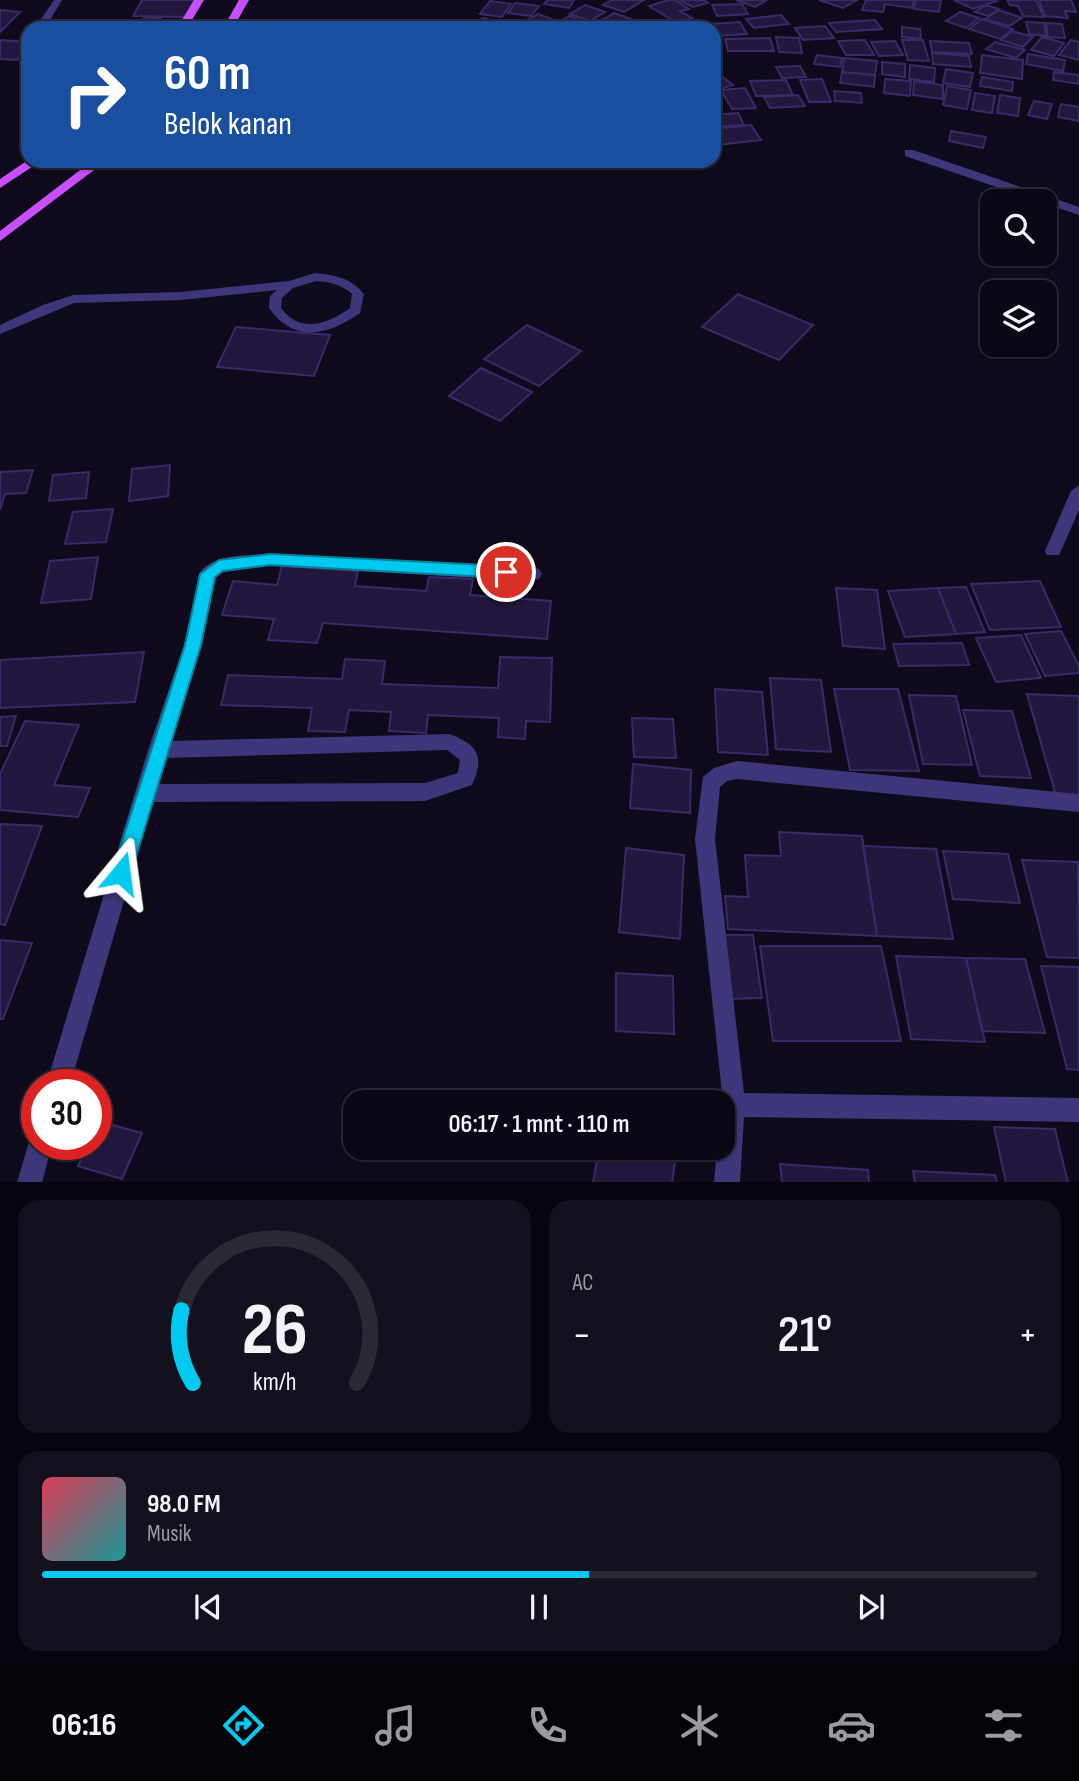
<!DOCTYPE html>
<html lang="id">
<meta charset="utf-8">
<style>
body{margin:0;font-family:"Sofia Sans Condensed",sans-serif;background:#14111e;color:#f1f3f6;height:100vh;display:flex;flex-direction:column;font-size:26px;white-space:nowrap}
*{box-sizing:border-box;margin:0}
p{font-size:23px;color:#9a9aa0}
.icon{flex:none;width:38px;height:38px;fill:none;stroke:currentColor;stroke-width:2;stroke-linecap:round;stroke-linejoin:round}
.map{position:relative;height:1182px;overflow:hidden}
.side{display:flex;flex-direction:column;gap:18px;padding:18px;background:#06040c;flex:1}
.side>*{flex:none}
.guide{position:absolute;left:21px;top:21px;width:700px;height:147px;border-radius:21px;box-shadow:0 2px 5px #0004,0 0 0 2px #2b2934;background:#1a4fa0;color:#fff;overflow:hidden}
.fabs{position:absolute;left:980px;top:189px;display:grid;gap:14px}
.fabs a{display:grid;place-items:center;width:77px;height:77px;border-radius:14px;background:#0b0815;box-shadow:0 2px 5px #0004,0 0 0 2px #2b2934;font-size:35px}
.speed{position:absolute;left:21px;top:1069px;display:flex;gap:14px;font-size:35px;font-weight:700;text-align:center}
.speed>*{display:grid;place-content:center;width:91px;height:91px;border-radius:50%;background:#0b0815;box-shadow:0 2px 5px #0004,0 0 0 2px #2b2934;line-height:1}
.speed .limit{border:10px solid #d22;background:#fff;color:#111}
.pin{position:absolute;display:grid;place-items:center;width:60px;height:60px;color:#fff;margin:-30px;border:4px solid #fff;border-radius:50%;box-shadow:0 2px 7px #0007}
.me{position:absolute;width:77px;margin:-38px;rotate:16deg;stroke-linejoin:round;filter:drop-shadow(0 0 5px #0008)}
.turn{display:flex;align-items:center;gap:24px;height:147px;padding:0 28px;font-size:32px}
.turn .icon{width:91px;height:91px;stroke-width:2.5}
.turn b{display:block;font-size:49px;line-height:60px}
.big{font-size:52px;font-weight:600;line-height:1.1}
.side .widget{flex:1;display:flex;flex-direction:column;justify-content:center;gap:10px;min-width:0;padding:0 24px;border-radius:21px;background:#14111e}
.side .dial{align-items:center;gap:0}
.dial svg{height:182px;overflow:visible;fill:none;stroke:#2b2934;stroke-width:7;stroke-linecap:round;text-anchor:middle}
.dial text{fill:#f1f3f6;stroke:none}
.song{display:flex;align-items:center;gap:21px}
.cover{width:84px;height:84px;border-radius:10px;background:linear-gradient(135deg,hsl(350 70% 55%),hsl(180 70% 35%))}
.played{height:7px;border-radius:4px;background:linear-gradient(90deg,#02c9f0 55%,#2b2934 55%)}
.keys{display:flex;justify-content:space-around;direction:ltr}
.heat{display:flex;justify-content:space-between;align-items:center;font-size:38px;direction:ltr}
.side .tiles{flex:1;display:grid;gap:18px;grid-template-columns:1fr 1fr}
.widget:last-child{grid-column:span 2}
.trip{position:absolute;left:343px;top:1090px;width:392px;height:70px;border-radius:21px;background:#0b0815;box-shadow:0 2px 5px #0004,0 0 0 2px #2b2934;font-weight:600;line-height:70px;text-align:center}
.tab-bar{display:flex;height:112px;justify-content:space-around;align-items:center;background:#040308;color:#9a9aa0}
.tab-bar .icon{width:49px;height:49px}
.tab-bar .on{color:#02c9f0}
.tab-bar b{font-size:32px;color:#f1f3f6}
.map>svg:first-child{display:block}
.building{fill:#22183d;stroke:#3b2a69;stroke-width:2}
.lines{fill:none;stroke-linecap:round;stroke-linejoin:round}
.service{fill:#3e377b;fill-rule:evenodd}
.minor{fill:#3e377b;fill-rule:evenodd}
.primary{fill:#c84ffd;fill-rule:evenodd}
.route{fill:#02c9f0;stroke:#01839c;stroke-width:2}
</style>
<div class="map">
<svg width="1079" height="1183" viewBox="0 0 1079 1183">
<rect width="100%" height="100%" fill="#0f0b1c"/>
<path class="building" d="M142,0H194L186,17L133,16Z
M547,0H574L569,8L544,4Z
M612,0H644L624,12L603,5Z
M669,0H675L689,9L680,11L692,18L677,23L649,6Z
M679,0H703L708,3L693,7Z
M736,0H767L755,7Z
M819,0H857L843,8Z
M866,0H914L912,8L885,4L883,12L862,10Z
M916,0H941L939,12L914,9Z
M954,0H994L997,1L973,9Z
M1007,0H1036L1044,17L1023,16L1018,6L1010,5Z
M1039,0H1071L1076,12L1065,11L1068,18L1045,16Z
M490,1L511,4L502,17L480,14Z
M515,3L539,6L531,16L508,13Z
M742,4L748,14L717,16L712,5Z
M585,5L605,12L590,21L570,14Z
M986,5L999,9L988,16L975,12Z
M0,10L20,12L0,32Z
M999,10L1022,18L1009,26L985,19Z
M960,12L979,18L966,28L946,21Z
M614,13L631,19L615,28L597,23Z
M538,14L554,20L541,28L520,24Z
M781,15L789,24L754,28L746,19Z
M569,16L587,23L578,28L550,27Z
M145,17L161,18L154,28H137Z
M484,18L504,25L498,28H464Z
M982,19L1013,29L1000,39L969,29Z
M875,20L882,29L836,32L829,23Z
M634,21L650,28H619Z
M740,22L747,34L718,36L711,24Z
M1026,22L1044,23L1046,36L1029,34Z
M1046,23L1062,24L1065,38L1048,37Z
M825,26L834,38L803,40L795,28Z
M902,27L920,29L921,39L902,37Z
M1012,31L1033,37L1023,47L1001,40Z
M776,37L799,38L802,53L779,52Z
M1042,37L1064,43L1054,56L1031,50Z
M770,38L774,51H728L725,39Z
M0,40L28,42V48L17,60L0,59Z
M865,40L874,55H846L838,41Z
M902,40H923L929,61L908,60Z
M1071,40L1079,42V60L1059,55Z
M895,41L903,55L879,56L871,42Z
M930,41L969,43L972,54L932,52Z
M995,42L1025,50L1016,58L986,49Z
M932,53L969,56L971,67L933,64Z
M1028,54L1065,60L1063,71L1026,64Z
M817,55L842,58L840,67L814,64Z
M982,55L1023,60L1022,79L980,73Z
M844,58L877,61L875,75L842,72Z
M882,62L905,64V77L882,74Z
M910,65L935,68L934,82L909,79Z
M800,66L806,77L782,78L776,67Z
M946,69L973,73L970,87L943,83Z
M842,72L875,75L874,87L840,83Z
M1054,72L1079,75V84L1053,80Z
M721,76L733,85L714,91V78Z
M982,77L1013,82L1012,91L980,86Z
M822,79L831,102H809L800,80Z
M885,79L911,81L910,96L884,93Z
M786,80L793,95L756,96L750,81Z
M914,81L943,85V99L913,95Z
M947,86L971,90L967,109L943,105Z
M745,88L756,108L732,109L721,90Z
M834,91L861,93L862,103L835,101Z
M975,93L995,96L992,113L972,110Z
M798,95L805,106L770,108L764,97Z
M1000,95L1020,98L1018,116L997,113Z
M1034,101L1052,104L1047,119L1028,115Z
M1061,104L1079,107V121L1058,117Z
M738,113L744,125L714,127V115Z
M751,125L761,140L718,145L714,138V129Z
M951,131L986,137L983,148L949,141Z
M738,294L813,325L779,360L702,327Z
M527,325L581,351L539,386L484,359Z
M236,327L330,335L314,376L217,367Z
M481,368L532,392L500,421L449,396Z
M170,465L168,496L129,501L132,469Z
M33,470L26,493L5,494L0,510V472Z
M89,472L86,498L49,501L53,475Z
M113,509L106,542L65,544L73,512Z
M98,557L91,599L41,603L50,561Z
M282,566L358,571L355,586L426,591L429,577L473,579L470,595L551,601L547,639L323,623L317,643L268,640L274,619L222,615L233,581L277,585Z
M1040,581L1061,627L990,630L971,584Z
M966,587L985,632L956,634L938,588Z
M836,588L877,590L885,649L843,646Z
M938,588L956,634L905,637L888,591Z
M1061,631L1079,666V673L1045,676L1025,634Z
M1021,635L1041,678L996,682L976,638Z
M962,643L969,665L899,666L893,644Z
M144,652L135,702L0,708V660Z
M500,657L552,658L550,722L526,721L525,739L498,737L499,718L428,715L426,733L389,731L391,712L349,710L345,732L308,731L312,708L221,705L228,675L342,679L345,659L385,661L382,684L498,688Z
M770,678L821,680L831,752L776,749Z
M715,689L762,692L768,755L718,752Z
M834,689H898L919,771L850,770Z
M1027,694L1079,696V797L1056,796Z
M909,695L956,696L972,765L923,764Z
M963,710L1012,711L1031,778L980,776Z
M16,716L7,746H0V717Z
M632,718L673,719L676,758L634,757Z
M25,721L79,725L54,785L90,788L78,817L0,810V774Z
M633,764L691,770L690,813L630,808Z
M0,824L42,826L5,925L0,924Z
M779,832L862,836L877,936L728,929L725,896L748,897L745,855L781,856Z
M863,846L936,849L953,939L877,936Z
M626,848L684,855L680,939L619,932Z
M943,851L1008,854L1020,903L953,899Z
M1022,860L1078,862L1079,958L1047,957Z
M722,935H753L762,998L730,999Z
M0,940L32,943L3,1019H0Z
M760,946H881L901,1041H773Z
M896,956L966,958L985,1042L911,1039Z
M966,958L1025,959L1045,1033L982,1031Z
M1041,966L1079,967V1070L1067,1069Z
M616,973L673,976L674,1034L616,1031Z
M98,1121L142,1133L122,1179L78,1166L88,1144H96Z
M994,1127L1055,1129L1068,1183H1006Z
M599,1148H677L672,1183H593Z
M780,1164L868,1170L869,1183H782Z
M913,1171L995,1175L997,1183H915Z"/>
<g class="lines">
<path class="service" d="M54,0H62L45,28H35Z
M315,273C335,275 351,278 364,294L360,313C329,335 294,344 269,308L270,296L277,290L181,300L74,303L0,334V325L43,305L73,295L181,292L289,281ZM316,281C330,282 341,284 352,294L350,308C328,324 300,334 281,308L282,298L293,288Z"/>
<path class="minor" d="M905,150H913L1079,207V215L905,156Z
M1079,485V510L1061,551L1059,555H1047L1045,551L1071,491Z
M270,554L533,567L539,569L542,574L539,579L533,581L270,566L223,572L216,577L202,645L171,741L449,734C478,744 485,757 472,785L425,801L153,802L70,1085H46L148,750L184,645L199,574C212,553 248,556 270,554ZM447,750L460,760L458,773L425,783L158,784L165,758Z
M737,761L1079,794V812L737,779L727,781L720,787L715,839L744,1093L1079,1098V1122L744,1117L740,1183H714L717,1148H723V1102L695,839L703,777L714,768Z
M37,1133V1144H52L42,1183H17L31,1135Z"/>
<path class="primary" d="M194,0H204L187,28H177Z
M239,0H249L233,28H223Z
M28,160L41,161L0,188V179Z
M92,161H106L0,241V231Z"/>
</g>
<path class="route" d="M270,554L506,566L514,572L506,578L270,565L223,571L215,577L201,645L131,873L128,879L121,882L115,879L112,873L185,645L200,574L219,560Z"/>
</svg>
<div class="fabs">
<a><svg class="icon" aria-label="search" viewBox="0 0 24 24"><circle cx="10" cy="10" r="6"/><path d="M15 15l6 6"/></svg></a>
<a><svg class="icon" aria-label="layers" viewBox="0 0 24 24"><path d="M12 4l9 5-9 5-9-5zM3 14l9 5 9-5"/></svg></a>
</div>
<div class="speed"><div class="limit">30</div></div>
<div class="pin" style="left:506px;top:572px;background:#d93025"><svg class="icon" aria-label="arrive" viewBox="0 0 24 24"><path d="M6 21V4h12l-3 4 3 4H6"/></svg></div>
<svg class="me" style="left:121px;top:873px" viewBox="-20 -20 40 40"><path d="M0-17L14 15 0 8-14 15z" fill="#02c9f0" stroke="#fff" stroke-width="4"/></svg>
<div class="trip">06:17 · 1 mnt · 110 m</div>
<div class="guide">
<div class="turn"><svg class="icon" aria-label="right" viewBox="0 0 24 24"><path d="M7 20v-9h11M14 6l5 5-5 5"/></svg><div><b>60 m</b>Belok kanan</div></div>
</div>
</div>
<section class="side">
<div class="tiles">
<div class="widget dial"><svg viewBox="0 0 100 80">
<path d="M14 69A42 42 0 1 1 86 69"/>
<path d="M14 69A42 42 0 0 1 9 37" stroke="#02c9f0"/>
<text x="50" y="56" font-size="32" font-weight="700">26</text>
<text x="50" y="72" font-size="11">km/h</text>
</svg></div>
<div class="widget"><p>AC</p>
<div class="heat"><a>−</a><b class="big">21°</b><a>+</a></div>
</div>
<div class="widget">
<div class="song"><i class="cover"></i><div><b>98.0 FM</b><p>Musik</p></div></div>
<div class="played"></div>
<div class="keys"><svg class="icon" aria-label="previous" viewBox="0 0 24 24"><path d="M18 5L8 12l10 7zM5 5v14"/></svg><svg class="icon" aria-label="pause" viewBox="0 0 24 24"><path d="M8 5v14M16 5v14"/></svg><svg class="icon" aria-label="next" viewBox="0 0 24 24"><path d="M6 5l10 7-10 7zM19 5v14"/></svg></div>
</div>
</div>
</section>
<nav class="tab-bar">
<b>06:16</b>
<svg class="icon on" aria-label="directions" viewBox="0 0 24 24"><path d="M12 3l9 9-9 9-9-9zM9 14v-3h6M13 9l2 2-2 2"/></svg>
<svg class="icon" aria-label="music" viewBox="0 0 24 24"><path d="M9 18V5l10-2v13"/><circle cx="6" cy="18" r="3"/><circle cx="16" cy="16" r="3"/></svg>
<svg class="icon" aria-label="phone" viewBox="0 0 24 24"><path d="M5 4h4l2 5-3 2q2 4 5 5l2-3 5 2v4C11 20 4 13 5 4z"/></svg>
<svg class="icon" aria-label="climate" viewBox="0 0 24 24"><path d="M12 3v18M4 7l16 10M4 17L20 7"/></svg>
<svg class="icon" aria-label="car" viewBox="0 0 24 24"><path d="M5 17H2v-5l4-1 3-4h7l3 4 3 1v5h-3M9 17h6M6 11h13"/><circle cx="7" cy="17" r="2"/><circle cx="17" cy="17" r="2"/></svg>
<svg class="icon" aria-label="filters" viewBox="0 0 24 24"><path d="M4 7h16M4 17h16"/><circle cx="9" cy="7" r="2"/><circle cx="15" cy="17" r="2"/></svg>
</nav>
